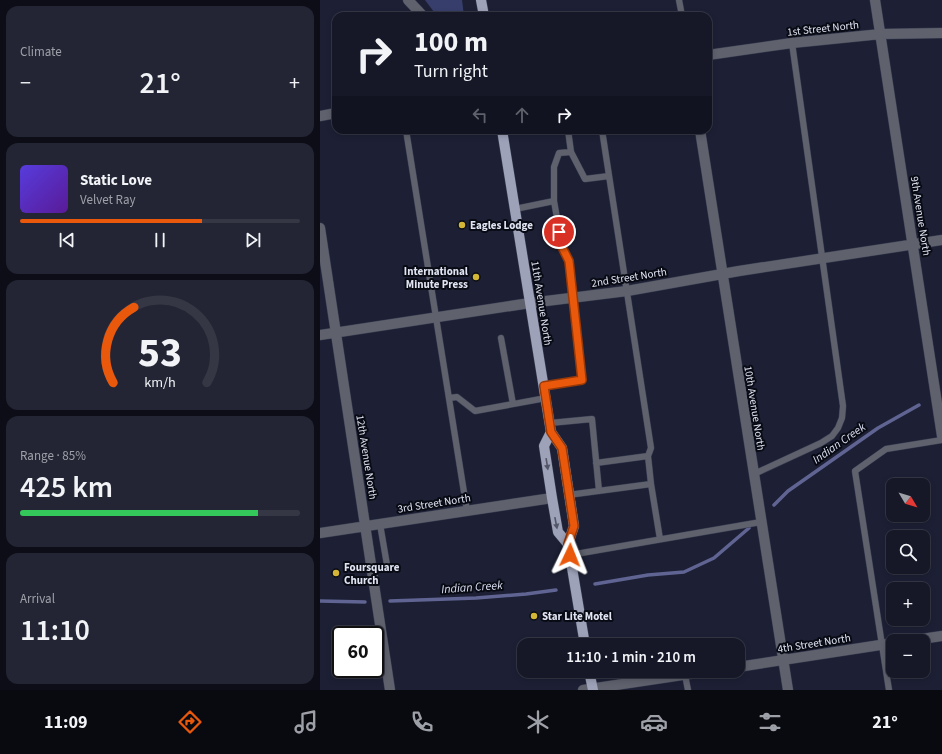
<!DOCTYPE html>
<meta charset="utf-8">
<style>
body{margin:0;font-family:"Source Sans 3",sans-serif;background:#232534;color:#f1f3f6;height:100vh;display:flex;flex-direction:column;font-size:15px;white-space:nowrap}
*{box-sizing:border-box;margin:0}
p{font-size:13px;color:#9ea0a8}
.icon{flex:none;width:22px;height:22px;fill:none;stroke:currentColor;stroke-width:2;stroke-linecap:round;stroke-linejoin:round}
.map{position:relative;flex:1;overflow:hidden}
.drawer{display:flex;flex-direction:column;gap:6px;padding:6px;background:#0c0d16;width:320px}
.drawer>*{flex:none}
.top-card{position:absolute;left:12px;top:12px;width:380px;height:122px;border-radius:12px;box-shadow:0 2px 6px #0003,0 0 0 1px #353745;background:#161828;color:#f1f3f6;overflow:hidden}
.needle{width:26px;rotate:128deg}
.buttons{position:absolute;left:566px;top:478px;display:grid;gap:8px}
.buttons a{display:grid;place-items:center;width:44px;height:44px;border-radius:8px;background:#161828;box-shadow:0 2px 6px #0003,0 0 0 1px #353745;font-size:20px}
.speed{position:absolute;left:12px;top:626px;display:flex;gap:8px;font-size:20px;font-weight:700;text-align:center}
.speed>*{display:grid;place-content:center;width:52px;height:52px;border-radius:50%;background:#161828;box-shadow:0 2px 6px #0003,0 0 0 1px #353745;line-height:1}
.speed .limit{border:2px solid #111;border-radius:6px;background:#fff;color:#111}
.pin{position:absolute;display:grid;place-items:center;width:34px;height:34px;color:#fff;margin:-17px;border:2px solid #fff;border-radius:50%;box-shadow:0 1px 4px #0007}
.me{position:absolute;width:44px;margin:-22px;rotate:2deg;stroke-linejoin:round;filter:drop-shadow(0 0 3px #0008)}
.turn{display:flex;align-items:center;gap:14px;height:84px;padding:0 16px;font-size:18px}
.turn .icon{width:52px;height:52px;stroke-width:2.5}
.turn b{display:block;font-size:28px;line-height:34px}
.lanes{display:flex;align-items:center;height:38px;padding:0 16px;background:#0003;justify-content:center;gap:20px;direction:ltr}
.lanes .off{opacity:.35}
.big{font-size:30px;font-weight:600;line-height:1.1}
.drawer .tile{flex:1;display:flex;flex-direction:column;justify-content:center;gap:6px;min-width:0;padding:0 14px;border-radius:12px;background:#232534}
.drawer .dial{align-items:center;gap:0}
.dial svg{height:104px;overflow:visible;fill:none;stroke:#353745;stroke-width:7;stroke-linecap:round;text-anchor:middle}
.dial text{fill:#f1f3f6;stroke:none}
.song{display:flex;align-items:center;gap:12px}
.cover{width:48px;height:48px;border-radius:6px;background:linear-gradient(135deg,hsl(250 70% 55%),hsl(270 70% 35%))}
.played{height:4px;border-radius:2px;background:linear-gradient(90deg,#ea580c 65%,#353745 65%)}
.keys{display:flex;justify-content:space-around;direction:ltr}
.heat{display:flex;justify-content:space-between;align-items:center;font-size:22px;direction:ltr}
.charge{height:6px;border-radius:3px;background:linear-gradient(90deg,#34c759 85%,#353745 0)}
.trip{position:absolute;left:197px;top:638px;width:228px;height:40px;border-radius:12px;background:#161828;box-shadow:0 2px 6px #0003,0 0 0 1px #353745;font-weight:600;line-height:40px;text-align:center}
.menu{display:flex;height:64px;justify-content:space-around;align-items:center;background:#090a10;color:#9ea0a8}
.menu .icon{width:28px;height:28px}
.menu .current{color:#ea580c}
.menu b{font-size:18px;color:#f1f3f6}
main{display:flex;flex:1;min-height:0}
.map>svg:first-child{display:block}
.green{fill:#373e6b}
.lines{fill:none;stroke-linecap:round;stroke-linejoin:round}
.stream{stroke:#606492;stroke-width:3.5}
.service-casing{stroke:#383c50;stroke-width:7}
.minor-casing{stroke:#383c50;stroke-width:11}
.primary-casing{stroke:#383c50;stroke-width:11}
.service{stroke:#5f626d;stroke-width:6}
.minor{stroke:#5f626d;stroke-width:10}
.primary{stroke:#9da2b9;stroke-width:10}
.oneway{fill:#535666}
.route-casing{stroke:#983908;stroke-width:10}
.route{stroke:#ea580c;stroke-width:7}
.poi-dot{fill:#d3b635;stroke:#090b14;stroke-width:1.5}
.labels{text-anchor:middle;stroke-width:4;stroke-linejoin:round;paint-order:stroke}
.street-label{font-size:11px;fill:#e1e5f3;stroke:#090b14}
.poi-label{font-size:11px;font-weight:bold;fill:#e1e5f3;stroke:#090b14;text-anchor:start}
.water-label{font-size:12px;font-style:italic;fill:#dbdff2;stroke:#090b14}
</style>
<main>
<section class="drawer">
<div class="tile"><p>Climate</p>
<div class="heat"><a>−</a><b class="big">21°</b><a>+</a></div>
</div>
<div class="tile">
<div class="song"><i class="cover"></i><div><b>Static Love</b><p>Velvet Ray</p></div></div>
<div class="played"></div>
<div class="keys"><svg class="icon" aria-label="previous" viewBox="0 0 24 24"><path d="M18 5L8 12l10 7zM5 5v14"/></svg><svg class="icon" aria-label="pause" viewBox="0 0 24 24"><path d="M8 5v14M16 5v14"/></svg><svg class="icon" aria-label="next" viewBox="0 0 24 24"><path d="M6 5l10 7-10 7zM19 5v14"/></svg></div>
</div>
<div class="tile dial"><svg viewBox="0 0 100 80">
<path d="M14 69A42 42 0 1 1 86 69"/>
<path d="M14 69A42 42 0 0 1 30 11" stroke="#ea580c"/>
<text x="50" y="56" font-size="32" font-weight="700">53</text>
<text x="50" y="72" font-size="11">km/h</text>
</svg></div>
<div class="tile"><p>Range · 85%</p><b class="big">425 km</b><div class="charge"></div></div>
<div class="tile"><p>Arrival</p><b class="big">11:10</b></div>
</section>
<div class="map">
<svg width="622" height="690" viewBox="0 0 622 690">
<rect width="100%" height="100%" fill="#1d2035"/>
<path class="green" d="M105,0H142L144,16H117Z"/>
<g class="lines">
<path class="stream" d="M454,505L468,491L558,428L599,405
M275,584L328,575L364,572L394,558L429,528
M0,601L45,602
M70,601L156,598L206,594L236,590"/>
<defs>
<path id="service" d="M359,0L362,16
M86,130L147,511
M282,130L331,448L328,456
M251,152L265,179L289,176
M195,209L234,201
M181,338L193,404
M224,386L262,380L249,261L242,247L234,201V167L239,153L251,152L248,130
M129,398L137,397L155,411L226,398
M230,423L272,419L279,491
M276,463L328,456L331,484
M434,474L501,443L512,436L518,428L522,418L523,406L472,43
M248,495L331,484L340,539
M60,524L67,565
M250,555L441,522
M365,675L368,690
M569,690L535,471L566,449L622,440"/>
<path id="minor" d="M88,0L103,16
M555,0L622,436
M388,55L472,43L561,34L622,33
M0,116L16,113
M380,130L468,690
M0,228L70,690
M0,335L210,303L307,291L419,271L622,240
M0,533L232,498
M588,641L622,636
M418,667L573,643
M263,690L389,671"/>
<path id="primary" d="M161,0L164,16
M182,130L231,432L242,448L254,526L248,544L265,645
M231,432L224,446L232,498L238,532L248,544
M269,671L273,690"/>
</defs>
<use href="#service" class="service-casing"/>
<use href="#minor" class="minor-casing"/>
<use href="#primary" class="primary-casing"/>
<use href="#service" class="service"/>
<use href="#minor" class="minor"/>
<use href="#primary" class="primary"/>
</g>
<defs><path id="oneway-solid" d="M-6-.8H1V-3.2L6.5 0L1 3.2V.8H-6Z"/></defs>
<g class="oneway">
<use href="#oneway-solid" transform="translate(227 464) rotate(81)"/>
<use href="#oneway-solid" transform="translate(236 523) rotate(79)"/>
</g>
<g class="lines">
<defs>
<path id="route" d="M239,232L242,247L249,261L262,380L224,386L231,432L242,448L254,526L248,544L250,555"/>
</defs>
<use href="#route" class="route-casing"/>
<use href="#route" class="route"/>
</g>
<g class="poi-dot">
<circle cx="142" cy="225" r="4"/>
<circle cx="156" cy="277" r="4"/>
<circle cx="16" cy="573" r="4"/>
<circle cx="214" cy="616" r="4"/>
</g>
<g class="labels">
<g class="street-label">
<text transform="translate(503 28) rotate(-6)" y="4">1st Street North</text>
<text transform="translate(601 216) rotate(81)" y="4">9th Avenue North</text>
<text transform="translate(309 277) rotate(-9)" y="4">2nd Street North</text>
<text transform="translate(222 303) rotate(81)" y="4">11th Avenue North</text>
<text transform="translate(435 408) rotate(81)" y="4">10th Avenue North</text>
<text transform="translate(47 457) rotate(81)" y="4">12th Avenue North</text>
<text transform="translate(114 503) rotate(-9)" y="4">3rd Street North</text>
<text transform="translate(494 643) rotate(-9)" y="4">4th Street North</text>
</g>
<g class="poi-label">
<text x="150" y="229">Eagles Lodge</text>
<text x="148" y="275" text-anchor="end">International<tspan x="148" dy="13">Minute Press</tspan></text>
<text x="24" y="571">Foursquare<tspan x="24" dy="13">Church</tspan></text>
<text x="222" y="620">Star Lite Motel</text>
</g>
<g class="water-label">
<text transform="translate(519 443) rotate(-35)" y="4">Indian Creek</text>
<text transform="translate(152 587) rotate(-4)" y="4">Indian Creek</text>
</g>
</g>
</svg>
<div class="buttons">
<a><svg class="needle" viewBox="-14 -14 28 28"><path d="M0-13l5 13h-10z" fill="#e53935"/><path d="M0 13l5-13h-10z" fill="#9ea0a8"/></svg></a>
<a><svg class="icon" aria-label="search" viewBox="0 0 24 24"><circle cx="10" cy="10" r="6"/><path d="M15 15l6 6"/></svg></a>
<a>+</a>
<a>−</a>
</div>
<div class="speed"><div class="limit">60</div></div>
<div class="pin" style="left:239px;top:232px;background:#d93025"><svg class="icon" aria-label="arrive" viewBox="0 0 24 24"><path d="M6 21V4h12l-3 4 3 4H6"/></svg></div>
<svg class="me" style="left:250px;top:555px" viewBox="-20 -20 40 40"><path d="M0-17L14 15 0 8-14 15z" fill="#ea580c" stroke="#fff" stroke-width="4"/></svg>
<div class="trip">11:10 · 1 min · 210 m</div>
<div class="top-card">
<div class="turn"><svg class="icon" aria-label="right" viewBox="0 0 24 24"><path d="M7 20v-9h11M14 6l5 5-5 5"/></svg><div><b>100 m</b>Turn right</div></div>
<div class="lanes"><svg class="icon off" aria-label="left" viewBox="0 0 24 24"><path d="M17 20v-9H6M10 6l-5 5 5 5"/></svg><svg class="icon off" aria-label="ahead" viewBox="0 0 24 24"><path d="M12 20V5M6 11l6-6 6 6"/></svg><svg class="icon" aria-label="right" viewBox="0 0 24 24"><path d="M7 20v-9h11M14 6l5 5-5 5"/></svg></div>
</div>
</div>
</main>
<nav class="menu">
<b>11:09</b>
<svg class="icon current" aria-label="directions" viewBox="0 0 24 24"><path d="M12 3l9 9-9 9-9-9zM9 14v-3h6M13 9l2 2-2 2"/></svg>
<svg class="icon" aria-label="music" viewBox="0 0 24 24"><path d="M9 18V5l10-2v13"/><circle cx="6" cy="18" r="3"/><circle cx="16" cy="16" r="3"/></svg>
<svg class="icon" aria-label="phone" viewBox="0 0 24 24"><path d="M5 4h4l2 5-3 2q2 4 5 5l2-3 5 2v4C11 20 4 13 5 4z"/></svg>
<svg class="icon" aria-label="climate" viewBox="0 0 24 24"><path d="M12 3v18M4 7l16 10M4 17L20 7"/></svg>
<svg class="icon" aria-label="car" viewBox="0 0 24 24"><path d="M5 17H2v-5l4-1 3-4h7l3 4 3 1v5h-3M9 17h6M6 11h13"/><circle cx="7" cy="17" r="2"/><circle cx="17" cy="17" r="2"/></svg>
<svg class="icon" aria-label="filters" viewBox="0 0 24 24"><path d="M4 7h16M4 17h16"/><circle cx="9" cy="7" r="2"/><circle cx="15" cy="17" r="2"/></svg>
<b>21°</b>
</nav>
